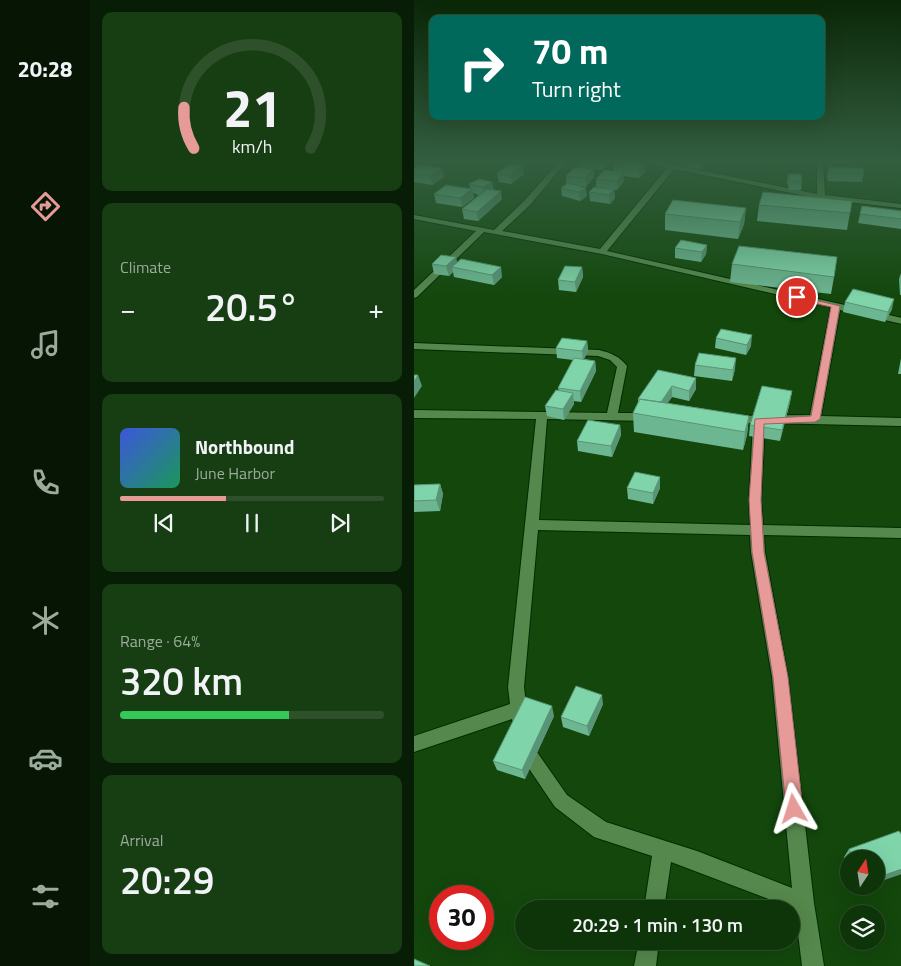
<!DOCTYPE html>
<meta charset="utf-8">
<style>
body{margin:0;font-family:"Titillium Web",sans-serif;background:#173d12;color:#f1f3f6;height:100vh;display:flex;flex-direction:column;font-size:19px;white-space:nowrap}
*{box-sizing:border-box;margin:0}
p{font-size:16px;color:#9bab9c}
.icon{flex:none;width:28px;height:28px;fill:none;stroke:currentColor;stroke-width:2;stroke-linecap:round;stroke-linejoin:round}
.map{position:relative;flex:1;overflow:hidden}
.panel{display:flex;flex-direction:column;gap:12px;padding:12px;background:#081d05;width:324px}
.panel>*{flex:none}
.guide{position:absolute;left:15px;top:15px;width:396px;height:105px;border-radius:10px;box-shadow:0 5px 20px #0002,0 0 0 1px #2e502a;background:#00695c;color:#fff;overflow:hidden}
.needle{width:32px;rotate:12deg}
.fabs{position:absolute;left:426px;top:850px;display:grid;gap:10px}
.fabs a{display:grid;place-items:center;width:45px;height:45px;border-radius:50%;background:#0e3509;box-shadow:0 5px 20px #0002,0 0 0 1px #2e502a;font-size:25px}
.speed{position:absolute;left:15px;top:885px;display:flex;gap:10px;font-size:25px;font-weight:700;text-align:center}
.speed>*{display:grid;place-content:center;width:65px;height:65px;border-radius:50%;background:#0e3509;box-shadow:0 5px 20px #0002,0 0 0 1px #2e502a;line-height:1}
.speed .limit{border:8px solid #d22;background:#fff;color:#111}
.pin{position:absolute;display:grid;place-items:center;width:42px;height:42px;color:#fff;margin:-21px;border:2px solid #fff;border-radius:50%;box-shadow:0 1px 5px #0007}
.me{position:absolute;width:55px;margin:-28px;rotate:354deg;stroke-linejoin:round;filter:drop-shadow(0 0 4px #0008)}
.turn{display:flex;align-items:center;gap:18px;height:105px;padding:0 20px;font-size:22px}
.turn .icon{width:65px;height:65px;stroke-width:2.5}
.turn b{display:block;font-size:35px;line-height:42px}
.big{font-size:38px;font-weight:600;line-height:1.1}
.panel .widget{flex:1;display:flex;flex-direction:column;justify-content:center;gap:8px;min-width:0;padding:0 18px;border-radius:10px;background:#173d12}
.panel .dial{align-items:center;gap:0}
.dial svg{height:130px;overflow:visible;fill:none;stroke:#2e502a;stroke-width:7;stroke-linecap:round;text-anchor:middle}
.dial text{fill:#f1f3f6;stroke:none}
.song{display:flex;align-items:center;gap:15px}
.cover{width:60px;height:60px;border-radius:8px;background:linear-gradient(135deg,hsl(230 70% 55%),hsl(150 70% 35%))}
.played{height:5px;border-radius:2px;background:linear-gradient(90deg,#e69b98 40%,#2e502a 40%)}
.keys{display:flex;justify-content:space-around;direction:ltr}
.heat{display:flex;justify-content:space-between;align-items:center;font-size:28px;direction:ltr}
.charge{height:8px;border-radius:4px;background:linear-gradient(90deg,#34c759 64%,#2e502a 0)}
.trip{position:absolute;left:101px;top:900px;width:285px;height:50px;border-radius:25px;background:#0e3509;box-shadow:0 5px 20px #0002,0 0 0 1px #2e502a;font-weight:600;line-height:50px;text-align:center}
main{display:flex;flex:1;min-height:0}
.tabs{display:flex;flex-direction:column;width:90px;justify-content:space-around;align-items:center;background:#061504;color:#9bab9c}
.tabs .icon{width:35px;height:35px}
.tabs .on{color:#e69b98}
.tabs b{font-size:22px;color:#f1f3f6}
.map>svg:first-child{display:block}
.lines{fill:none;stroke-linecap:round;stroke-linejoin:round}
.street-casing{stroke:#032a00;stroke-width:2}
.street{fill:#55884d;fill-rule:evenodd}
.wall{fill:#6db692}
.shaded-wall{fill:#599477}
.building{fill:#7fd4aa;stroke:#599477}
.route{fill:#e69b98;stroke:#966563}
</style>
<main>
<nav class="tabs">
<b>20:28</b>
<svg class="icon on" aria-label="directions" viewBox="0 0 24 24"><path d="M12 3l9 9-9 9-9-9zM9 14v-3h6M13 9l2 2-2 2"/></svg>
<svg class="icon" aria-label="music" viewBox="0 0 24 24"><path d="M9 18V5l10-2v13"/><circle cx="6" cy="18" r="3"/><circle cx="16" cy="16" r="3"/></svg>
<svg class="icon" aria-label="phone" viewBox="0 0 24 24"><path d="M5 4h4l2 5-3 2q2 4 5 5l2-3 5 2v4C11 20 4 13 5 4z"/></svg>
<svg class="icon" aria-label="climate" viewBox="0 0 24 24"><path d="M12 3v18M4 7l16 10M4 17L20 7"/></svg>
<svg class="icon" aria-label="car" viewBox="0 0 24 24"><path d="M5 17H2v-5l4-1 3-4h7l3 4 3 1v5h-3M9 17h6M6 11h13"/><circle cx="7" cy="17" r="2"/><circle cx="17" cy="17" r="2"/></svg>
<svg class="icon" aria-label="filters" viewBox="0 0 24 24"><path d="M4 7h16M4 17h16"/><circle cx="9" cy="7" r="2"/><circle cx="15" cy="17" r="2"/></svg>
</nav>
<section class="panel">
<div class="widget dial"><svg viewBox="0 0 100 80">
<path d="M14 69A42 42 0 1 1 86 69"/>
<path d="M14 69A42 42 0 0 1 8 44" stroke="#e69b98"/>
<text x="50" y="56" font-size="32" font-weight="700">21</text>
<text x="50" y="72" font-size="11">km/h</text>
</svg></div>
<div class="widget"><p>Climate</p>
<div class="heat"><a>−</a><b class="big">20.5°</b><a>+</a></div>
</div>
<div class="widget">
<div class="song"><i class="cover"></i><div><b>Northbound</b><p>June Harbor</p></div></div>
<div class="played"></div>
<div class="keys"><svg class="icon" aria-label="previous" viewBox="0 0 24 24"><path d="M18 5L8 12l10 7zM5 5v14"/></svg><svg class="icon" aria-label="pause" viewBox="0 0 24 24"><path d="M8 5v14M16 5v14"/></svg><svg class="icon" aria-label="next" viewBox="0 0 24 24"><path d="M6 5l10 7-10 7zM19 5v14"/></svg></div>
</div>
<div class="widget"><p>Range · 64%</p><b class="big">320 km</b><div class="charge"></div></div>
<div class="widget"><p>Arrival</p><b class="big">20:29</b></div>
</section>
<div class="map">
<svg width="488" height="966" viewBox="0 0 488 966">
<rect width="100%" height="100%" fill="#13470c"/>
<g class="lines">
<defs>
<path id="street" d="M145,162H152L116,205L88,231L186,249L253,168L231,162H245L403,194V162H409L411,195L488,204V208L407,199L260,169L193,251L488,318V324L426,310L407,416L488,418V426L351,423L347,500L349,525L488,528V538L350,535L351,552L374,677L400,903L410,966H388L381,909L257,862L250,909H230L238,856L180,837L141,807L101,748L104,742L110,739L116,742L153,795L192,822L283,851L378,888L358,677L337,552L336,535L124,530L110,687L115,728L113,734L107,736L101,734L98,719L0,752V736L96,704L94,687L122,419L0,418V410L193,413L203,367L196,360L184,356L0,349V343L185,350C197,353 205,356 213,366L204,413H235L241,417L235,421L133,419L125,520L336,525L335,500L339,423L317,424L311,420L317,416L396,415L417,307L188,254L70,232L3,297L0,298V290L62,231L0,219V215L80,230L110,201Z
M225,941H245L242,966H220Z"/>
</defs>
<use href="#street" class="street-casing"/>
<use href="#street" class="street"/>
</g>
<path class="wall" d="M166,162H192V166L189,170L179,169L180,177L172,187L167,186L173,196L166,201L148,196L147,188L152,184V176L166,167Z
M219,162L231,173L225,178L210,176V181L203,190H200L201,198L196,204L176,201L175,192L182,187V179L200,171V166Z
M274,162H291V164L287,169L274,168Z
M414,167L450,173L448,182L414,181L413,176Z
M0,168H28L30,177L18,185L0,182Z
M83,173L110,174L97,184L85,182Z
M374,174L388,181L387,190H375L373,182Z
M55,184L79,190L88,199L64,221L50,219L48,209L65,195L59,193L60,198L48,207L22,203L20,194L56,188Z
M345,205L436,213L433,230L343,221Z
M448,206L488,211L487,229L444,223Z
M332,208L330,224L324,239L251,230V214Z
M293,245L292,254L287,262L261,258V248Z
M43,262L88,277L80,285L40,277L39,272L35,276L20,274L18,264Z
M318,264L420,277L417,294L316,282Z
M168,267L169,277L162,292L145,290L144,280Z
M488,270V295H486L485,279Z
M431,302L478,309L471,322L429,312Z
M302,338L337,346L332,355L301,348Z
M173,341L174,351L170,359L181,361L182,371L167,402L160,401V404L150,420L133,416L131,406L145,391L144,388L159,360L143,358L142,348Z
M488,353V374H484Z
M281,365L321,369L318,381L280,376Z
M244,370L282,389L275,401L258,397L253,403L335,416L333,435L329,450L220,432L219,413L224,402V399Z
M378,391L376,402L366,441L335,436L336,425Z
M206,425L207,435L198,457L164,451L163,441Z
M246,477V488L239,504L214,499L213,488Z
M26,484L29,494L26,511L0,512V485Z
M189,704L175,736L149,727L147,717Z
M140,716L111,779L83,770L79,761Z
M435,849L462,859H435V866L430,857Z"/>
<path class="shaded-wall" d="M188,162H192V166L189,170Z
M287,162H291V164L287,169Z
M231,164V173L225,178V169Z
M109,165L110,174L97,184L96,175Z
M28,168L30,177L18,185L16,176Z
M179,169L180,177L172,187L171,178Z
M210,172V181L203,190V181Z
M78,182L80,190L70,196L69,187Z
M172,188L173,196L166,201L165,192Z
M58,189L60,198L48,207L46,198Z
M200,190L201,198L196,204L195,195Z
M87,191L88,199L64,221L63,212Z
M332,208L330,224L324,239L326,222Z
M293,245L292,254L287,262L288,252Z
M42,257L44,266L38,267L39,272L35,276L32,266Z
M87,267L88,277L80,285L78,275Z
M168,267L169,277L162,292L161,282Z
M480,299L478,309L471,322L474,312Z
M338,335L337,346L332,355L333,345Z
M173,341L174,351L169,361L168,351Z
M322,358L321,369L318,381L319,370Z
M181,361L182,371L167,402L166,391Z
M4,375L8,386L0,398V382Z
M282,378V389L275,401V391Z
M258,386V397L246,415V404Z
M378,391L376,402L366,441L368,430Z
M159,393L160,404L150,420L149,409Z
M335,416L333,435L329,450L331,432Z
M206,425L207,435L198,457L197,446Z
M246,477V488L239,504V493Z
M26,484L29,494L26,511L22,500Z
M188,695L189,704L175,736L173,726Z
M138,706L140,716L111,779L108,770Z
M488,869V874L462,883V878Z
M449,886H455L447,890Z"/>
<path class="building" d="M204,162H219L231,164L225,169L200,166Z
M97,163L109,165L96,175L83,173Z
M4,165L28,168L16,176L0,174V168Z
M161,167L179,169L171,178L152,176Z
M414,167L449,168L450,173L415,172Z
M190,170L210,172L203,181L182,179Z
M374,174H387L388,181H376Z
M65,179L78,182L69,187L55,184Z
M154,183L172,188L165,192L147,188Z
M32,185L58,189L46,198L20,194Z
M180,187L200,190L195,195L175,192Z
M73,189L87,191L63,212L48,209Z
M349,192L438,201L436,213L345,205Z
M259,200L332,208L326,222L251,214Z
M448,206L488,211V219L446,214Z
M267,240L293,245L288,252L261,248Z
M325,246L423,257L420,277L318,264Z
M27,255L42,257L32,266L18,264Z
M47,259L87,267L78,275L38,267Z
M151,266L168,267L161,282L144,280Z
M439,289L480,299L474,312L431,302Z
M307,329L338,335L333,345L302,338Z
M148,338L173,341L168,351L142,348Z
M285,353L322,358L319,370L281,365Z
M160,358L181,361L166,391L144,388Z
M244,370L282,378L275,391L258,386L247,402L224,399Z
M0,375H4L0,382Z
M348,386L378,391L368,430L336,425Z
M142,390L159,393L149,409L131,406Z
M226,399L335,416L331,432L219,413Z
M174,420L206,425L197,446L163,441Z
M221,472L246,477L239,493L213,488Z
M26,484L22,500L0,501V485Z
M162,686L188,695L173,726L147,717Z
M111,697L138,706L108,770L79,761Z
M485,831L488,835V869L462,878V859H440L435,849Z
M0,959L16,966H0Z"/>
<linearGradient id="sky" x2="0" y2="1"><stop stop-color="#0a2707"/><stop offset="0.54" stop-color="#335e40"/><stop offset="1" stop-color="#335e40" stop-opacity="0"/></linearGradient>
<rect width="488" height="298" fill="url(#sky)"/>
<path class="route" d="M380,295L426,306L406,419L401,422L350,424L347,500L350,552L374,677L389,809L386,815L380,817L374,815L372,809L359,677L338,552L335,500L341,419L397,416L417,307L380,299Z"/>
</svg>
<div class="fabs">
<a><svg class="needle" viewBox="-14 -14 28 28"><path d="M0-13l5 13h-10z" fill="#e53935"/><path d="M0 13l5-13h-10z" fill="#9bab9c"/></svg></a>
<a><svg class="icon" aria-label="layers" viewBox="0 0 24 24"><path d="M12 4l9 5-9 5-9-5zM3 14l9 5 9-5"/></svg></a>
</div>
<div class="speed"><div class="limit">30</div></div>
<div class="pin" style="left:383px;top:297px;background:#d93025"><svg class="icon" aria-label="arrive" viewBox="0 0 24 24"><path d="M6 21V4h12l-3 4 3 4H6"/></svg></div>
<svg class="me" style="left:380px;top:809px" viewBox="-20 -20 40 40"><path d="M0-17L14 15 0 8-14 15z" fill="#e69b98" stroke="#fff" stroke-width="4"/></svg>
<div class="trip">20:29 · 1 min · 130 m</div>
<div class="guide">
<div class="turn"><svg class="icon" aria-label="right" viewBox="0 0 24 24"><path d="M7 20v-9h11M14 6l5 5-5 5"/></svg><div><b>70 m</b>Turn right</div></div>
</div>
</div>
</main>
